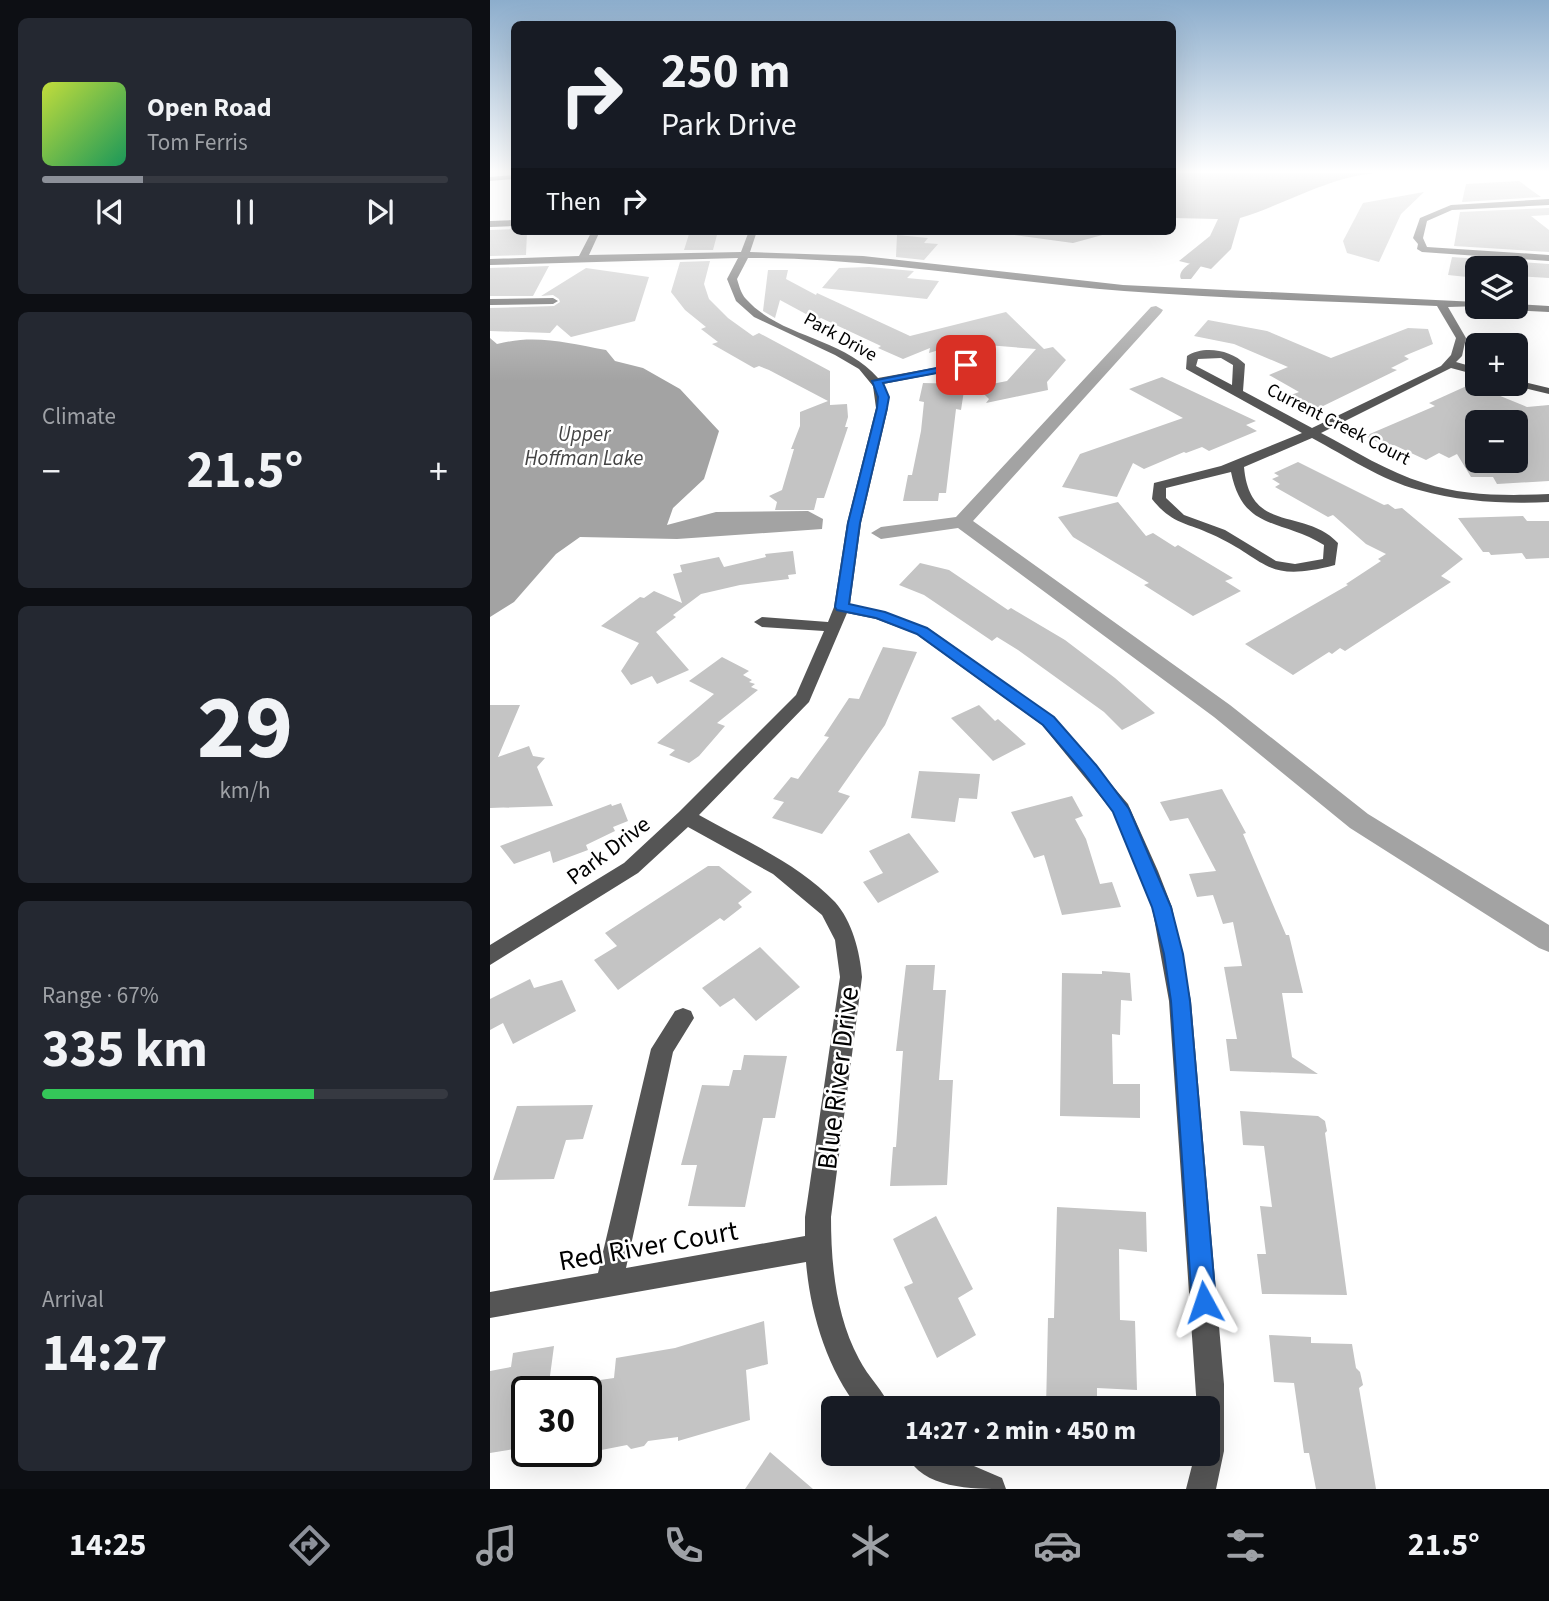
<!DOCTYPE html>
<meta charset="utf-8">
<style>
body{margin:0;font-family:"Source Sans 3",sans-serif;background:#242831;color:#f1f3f6;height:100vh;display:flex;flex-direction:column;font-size:26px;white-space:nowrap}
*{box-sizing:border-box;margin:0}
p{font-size:23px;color:#9ea1a6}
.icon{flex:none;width:38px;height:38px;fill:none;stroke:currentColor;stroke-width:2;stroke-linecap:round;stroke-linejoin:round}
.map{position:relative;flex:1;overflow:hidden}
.sheet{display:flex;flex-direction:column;gap:18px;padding:18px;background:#0d0f14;width:490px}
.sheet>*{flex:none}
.guide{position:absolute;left:21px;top:21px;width:665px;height:214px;border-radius:10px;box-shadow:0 7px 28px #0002;background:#171b24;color:#f1f3f6;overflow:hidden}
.fabs{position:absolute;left:975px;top:256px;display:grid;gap:14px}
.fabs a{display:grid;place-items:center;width:63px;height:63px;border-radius:10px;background:#171b24;box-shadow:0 7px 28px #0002;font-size:35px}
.speed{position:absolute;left:21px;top:1376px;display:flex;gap:14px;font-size:35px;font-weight:700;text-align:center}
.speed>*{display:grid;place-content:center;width:91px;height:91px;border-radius:50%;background:#171b24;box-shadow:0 7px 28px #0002;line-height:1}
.speed .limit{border:4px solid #111;border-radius:10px;background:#fff;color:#111}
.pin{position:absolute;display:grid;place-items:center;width:60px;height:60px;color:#fff;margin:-30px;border-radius:14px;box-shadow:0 4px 10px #0006}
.me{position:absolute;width:77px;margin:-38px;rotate:355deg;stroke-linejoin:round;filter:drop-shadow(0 0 5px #0008)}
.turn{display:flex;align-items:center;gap:24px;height:147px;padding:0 35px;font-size:32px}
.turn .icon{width:91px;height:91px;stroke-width:2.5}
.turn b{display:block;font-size:49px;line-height:60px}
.then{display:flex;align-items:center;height:66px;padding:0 35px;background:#0003;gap:14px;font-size:26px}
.big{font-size:52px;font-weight:700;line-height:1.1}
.sheet .tile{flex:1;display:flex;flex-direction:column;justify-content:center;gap:10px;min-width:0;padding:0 24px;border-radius:10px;background:#242831}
.sheet .dial{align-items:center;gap:0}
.dial b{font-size:91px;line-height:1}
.song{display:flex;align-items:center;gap:21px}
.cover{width:84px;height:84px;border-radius:10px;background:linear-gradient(135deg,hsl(70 70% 55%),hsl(150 70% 35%))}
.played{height:7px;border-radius:4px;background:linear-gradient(90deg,#8c9099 25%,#363941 25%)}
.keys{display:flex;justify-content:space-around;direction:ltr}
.heat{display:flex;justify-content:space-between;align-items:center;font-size:38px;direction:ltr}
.charge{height:10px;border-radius:5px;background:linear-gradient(90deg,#34c759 67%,#363941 0)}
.trip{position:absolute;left:331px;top:1396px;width:399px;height:70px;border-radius:10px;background:#171b24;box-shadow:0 7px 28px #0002;font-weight:700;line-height:70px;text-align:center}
.tab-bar{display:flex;height:112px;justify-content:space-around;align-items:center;background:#090b0e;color:#9ea1a6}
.tab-bar .icon{width:49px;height:49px}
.tab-bar .active{color:#8c9099}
.tab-bar b{font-size:32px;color:#f1f3f6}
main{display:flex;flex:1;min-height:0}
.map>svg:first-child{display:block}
.water{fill:#a3a3a3}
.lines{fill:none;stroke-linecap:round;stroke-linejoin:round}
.canal{fill:#a3a3a3;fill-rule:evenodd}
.building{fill:#c4c4c4;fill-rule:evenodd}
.minor{fill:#555;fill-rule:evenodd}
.route{fill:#1a73e8;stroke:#114b97;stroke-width:2}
.labels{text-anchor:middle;stroke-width:5;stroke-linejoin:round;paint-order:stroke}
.far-street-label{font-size:19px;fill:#000;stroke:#fff}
.far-water-label{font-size:21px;font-style:italic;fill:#444;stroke:#fff}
.street-label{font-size:23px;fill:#000;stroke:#fff}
.near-street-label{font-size:28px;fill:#000;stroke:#fff}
</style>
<main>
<section class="sheet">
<div class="tile">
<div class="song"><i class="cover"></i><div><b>Open Road</b><p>Tom Ferris</p></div></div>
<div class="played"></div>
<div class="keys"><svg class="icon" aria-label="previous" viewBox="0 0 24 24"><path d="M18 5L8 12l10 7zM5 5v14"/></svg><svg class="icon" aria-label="pause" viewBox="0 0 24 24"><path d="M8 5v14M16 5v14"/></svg><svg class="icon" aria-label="next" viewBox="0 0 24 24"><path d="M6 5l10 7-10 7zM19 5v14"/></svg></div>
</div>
<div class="tile"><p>Climate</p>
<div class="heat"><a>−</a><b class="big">21.5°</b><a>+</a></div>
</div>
<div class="tile dial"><b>29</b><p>km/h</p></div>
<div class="tile"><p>Range · 67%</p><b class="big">335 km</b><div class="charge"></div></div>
<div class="tile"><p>Arrival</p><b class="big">14:27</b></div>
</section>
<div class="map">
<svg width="1059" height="1489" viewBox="0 0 1059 1489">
<rect width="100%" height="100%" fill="#fff"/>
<path class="water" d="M683,173H888C840,176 796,204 750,218L741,249L721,269L689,261L720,236L728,219L683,218Z
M495,231H627L583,243Z
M0,338L7,344C46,334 77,343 116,350L125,361L153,368L190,389L229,431L214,479L183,508L177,525L226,512L318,511L333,519L332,529L187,539L90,537L66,554L24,602L0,617Z"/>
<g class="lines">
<path class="canal" d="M704,262L711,266L701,279H691C687,273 698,263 704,262Z
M666,306L673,310L671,313L483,521L740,705L878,814L1059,925V952L1049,948L860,828L724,717L468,528L391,539L381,533L391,527L466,517L661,307Z"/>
</g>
<path class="building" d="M1029,181L1051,197L972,202L976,184Z
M934,192L911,214L889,262L857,253L853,241L873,203Z
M1059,208V215L1041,216L1059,230V252L964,246L970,212Z
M24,229V231H37L36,255L0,256V230Z
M200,231H228L223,250H194Z
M407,235L438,238L434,243L448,244L434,260L406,257Z
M962,257L1059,264V278L1026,276V268H987V278L958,275Z
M220,261L214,284L219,299L238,318L263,336L269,333L340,371V405L357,404L358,417L355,427H358L334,498H327L324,510H285L287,502L279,496L292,490L304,449H301L310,426V412L338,401L279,370L269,366L264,368L222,344L228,342L211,329L216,327L195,310L181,292L190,262Z
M59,266L43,296H0V268Z
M379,267L424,271L417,278L449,281L437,299L332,288L349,268Z
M96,268L159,277L145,321L81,337L67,325L60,333L0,331V308L64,306L70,302L69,299L63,295L51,296Z
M278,270H298L296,279L326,295L327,293L420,336L516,312L554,349L563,347L576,360L557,382L558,390L496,403L499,399L487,387L517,381L546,349L472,343L439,353L440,348L413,359L388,348L391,346L331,318L327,320L290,300L285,318L273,311Z
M718,320L777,331L841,358L918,328L938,329L943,344L914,356L919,359L901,368L907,370L829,408L801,395L809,392L779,375L798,367L744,344L704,336Z
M672,377L766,421L756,425L767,431L719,451L712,447L696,453L694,452L654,469L643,463L627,497L572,487L590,454L693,418L639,389Z
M433,383L475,384L471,410L466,409L456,493H449L448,501H413L418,475H422L431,431L434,402L429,401Z
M981,384L1037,407L1059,405V481L1007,484L1003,477H981L967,454L959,458L949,453L936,460L904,445L898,447L875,436L945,406L939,403ZM987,422H1026V460H987Z
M808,462L894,505L898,504L905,509L912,508L973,559L951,576L961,582L855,651L850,648L842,654L839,652L803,675L755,644L858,585L856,584L891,561L888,559L896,554L876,544L843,515L838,517L785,487L790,484L782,479L789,476L784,473Z
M628,502L656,536L663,533L685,547L688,545L743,578L735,581L751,591L703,616L654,585L659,583L583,537L568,517Z
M1033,516L1037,521H1059V558L1036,559L1032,553L1001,555L999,552H993L968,518Z
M303,551L306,574L298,575L299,579L250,585L211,594L183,615L186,617L166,632L199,670L167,684L162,676L141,685L131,671L149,643L111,626L150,597L154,598L164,591L192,603L183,574L192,572L190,565L229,557L234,567L276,557L275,554Z
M430,563L459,570L518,610L521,608L575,640L625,678L665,713L632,730L614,712L528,650L507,637L502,641L434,595L409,585Z
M393,647L427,652L395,725L348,792L360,796L332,834L282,818L294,802L283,799L301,777L308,779L339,737L334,736L359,698L369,699Z
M232,657L259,671L253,675L262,680L259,682L265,684L261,687L268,690L227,723L235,726L209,756L199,763L179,755L185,750L167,743L224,694L199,681Z
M0,705H30L8,757L39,746L43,756L55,758L47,767L63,806L0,808Z
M489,705L505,721L508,719L536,744L503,761L461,718Z
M429,771L490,774L487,799L469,798L465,822L421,818Z
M732,789L756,833L753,834L796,935H799L813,993H792L802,1057L828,1074L740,1071L736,1039H747L734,967L752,966L743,922L733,924L723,895L707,897L699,874L726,871L698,818L680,821L670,802Z
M582,796L593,816L585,819L596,839L610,884L622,882L631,907L572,915L554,855L544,858L521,812Z
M131,803L138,821L123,827L125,831L96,845L98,850L63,863L60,851L24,864L10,846L121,804L122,806Z
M419,833L449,872L388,903L373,882L393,873L379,851Z
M218,866H229L262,892L248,903L252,907L234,921L230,918L128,990L104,960L127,946L115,933Z
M270,947L310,987L266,1021L244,998L230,1007L212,988Z
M416,965H445L443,990H456L449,1080H463L457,1185L400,1186L403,1147H406L413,1051H406Z
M612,971L640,973L642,1001L631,1000L630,1035L622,1034L623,1084H650V1118L570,1116L572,973L612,974Z
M40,979L44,988L72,980L86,1011L23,1044L13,1023L0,1030V999Z
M254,1055L297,1056L285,1118H273L255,1207L198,1206L207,1165H191L212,1085L239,1086L243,1070H251Z
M103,1105L93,1139L76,1140L64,1179L3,1180L27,1106Z
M750,1111L828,1116L835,1121L837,1131L835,1133L857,1295L772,1294L767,1254H776L770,1206L782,1207L774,1146L753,1145Z
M567,1207L656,1212L657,1252L629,1249L630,1320L645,1321L647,1390L607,1388V1409H556L558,1318H564Z
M446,1216L483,1289L468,1298L486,1335L447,1358L414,1287L423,1283L403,1239Z
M274,1321L278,1364L256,1370L260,1420L188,1441V1437L158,1441L154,1446L141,1449L137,1445L96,1453V1382L124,1378L126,1358L185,1348Z
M779,1335L821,1337V1343L862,1344L866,1368L870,1372L873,1385L869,1388L886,1489H826L819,1453H814L804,1383L784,1382Z
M64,1346L58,1391H37V1447L0,1453V1371L21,1367L23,1353Z
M280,1452L323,1489H255Z"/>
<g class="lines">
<path class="minor" d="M24,175V179L0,181V177Z
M1059,199V205L962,210L937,221L933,238L937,247L1059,255V261L932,252L927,249L928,244L923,238L930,218L961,205Z
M24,220V226L0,227V221Z
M102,231H110L99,255L251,252L259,231H267L260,252L373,256L633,285L987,302V306H991L958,307L976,338L972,356L966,362L987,368V375L961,368L831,433C865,451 898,472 934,483C974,496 1018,496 1059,494V502C1016,504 972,502 929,490C891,480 856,456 822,438L754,467C760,535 814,507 848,543L845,565C773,584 778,559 721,534C695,522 682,524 662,499L664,483L731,466L812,433L696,369L697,356C714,345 741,350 755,364L753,391L822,428L951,366L961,355L966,338L947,306C843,301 738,299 634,291C508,281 384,258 258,258L247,279C249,285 251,294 256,299C291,338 353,337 388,378L476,362L482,365L476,368L393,384L398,408L371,523L360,604L395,612L438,628L564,717L638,804L668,871L682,907L701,1001L734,1384V1451L726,1489H696L705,1454H718V1409H707L679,1001L662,907L623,812L552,725L426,634L386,619L357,613L319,702L209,815C255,841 308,863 345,902C362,921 370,952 372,977L341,1217C341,1265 346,1316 369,1359C378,1377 394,1391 401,1409H369C337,1369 320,1312 316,1262L0,1318V1292L108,1273L161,1049L185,1011L193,1008L201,1011L204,1018L183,1052L136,1268L315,1236V1217L350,977L345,940L332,915L283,874L198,827L148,873L0,965V945L134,863L189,812L306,695L334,631L272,627L264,622L272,617L338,622L344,607L357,523L386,408L383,386L369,369L345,355L264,317L246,301L237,279L248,258L0,265V259L89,256ZM731,358L743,365L742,385L706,366L708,359ZM741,472C753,531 789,518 834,545L833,559L805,564L786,561L735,530L694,515L676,498V488Z
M0,299L63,298L68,301L63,304L0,305Z
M1026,304L1059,306V312L1003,309L998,306H1026Z
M1026,380L1059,388V394L1022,385L1020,383H1026Z
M416,1454H456L512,1478L516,1489C482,1489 432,1489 416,1454Z"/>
</g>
<linearGradient id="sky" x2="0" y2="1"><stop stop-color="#8cadcc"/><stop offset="0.45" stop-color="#fff"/><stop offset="1" stop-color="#fff" stop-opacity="0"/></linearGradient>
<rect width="1059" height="381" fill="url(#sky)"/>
<path class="route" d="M476,362L481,365L479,367L393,383L399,397L397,408L370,523L359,604L395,612L437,628L564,717L606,765L639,809L681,907L693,954L700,1001L726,1302L723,1311L714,1314L705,1311L702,1302L681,1001L674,954L662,907L623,812L594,773L553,725L427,634L386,618L347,610L345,607L358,523L387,408L388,397L382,381Z"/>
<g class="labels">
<g class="far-street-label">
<text transform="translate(351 336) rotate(29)" y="7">Park Drive</text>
<text transform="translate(849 423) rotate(27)" y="7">Current Creek Court</text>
</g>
<g class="far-water-label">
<text x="94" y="441">Upper<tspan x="94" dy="24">Hoffman Lake</tspan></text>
</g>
<g class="street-label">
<text transform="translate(118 850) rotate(-37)" y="8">Park Drive</text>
</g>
<g class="near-street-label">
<text transform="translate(347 1078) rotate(-83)" y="10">Blue River Drive</text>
<text transform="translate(158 1245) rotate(-10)" y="10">Red River Court</text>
</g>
</g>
</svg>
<div class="fabs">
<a><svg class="icon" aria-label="layers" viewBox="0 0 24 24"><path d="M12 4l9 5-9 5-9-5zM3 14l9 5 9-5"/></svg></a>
<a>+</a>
<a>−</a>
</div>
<div class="speed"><div class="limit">30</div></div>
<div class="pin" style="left:476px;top:365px;background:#d93025"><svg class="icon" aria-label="arrive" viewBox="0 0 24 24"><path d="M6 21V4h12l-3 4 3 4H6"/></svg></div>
<svg class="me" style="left:714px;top:1302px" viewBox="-20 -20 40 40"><path d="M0-17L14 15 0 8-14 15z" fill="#1a73e8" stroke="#fff" stroke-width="4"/></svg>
<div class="trip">14:27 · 2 min · 450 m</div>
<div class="guide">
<div class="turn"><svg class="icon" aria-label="right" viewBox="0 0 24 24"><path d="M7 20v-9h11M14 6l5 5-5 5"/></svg><div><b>250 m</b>Park Drive</div></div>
<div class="then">Then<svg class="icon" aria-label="right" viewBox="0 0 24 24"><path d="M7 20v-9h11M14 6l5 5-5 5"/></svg></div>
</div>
</div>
</main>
<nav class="tab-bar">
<b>14:25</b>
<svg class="icon active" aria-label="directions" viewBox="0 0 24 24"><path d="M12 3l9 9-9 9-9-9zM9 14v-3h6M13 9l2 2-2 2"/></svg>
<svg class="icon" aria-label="music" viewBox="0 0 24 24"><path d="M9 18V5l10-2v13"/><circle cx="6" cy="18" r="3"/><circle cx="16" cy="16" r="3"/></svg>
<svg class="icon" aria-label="phone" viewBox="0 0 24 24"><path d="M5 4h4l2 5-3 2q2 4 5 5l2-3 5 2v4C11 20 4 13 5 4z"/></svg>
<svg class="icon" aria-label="climate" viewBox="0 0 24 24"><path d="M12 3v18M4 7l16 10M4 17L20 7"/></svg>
<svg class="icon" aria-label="car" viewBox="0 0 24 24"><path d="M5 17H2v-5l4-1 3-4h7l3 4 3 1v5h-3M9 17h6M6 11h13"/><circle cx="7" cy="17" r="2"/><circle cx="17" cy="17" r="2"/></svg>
<svg class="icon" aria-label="filters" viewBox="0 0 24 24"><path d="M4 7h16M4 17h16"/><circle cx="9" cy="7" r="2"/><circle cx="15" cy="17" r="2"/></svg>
<b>21.5°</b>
</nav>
